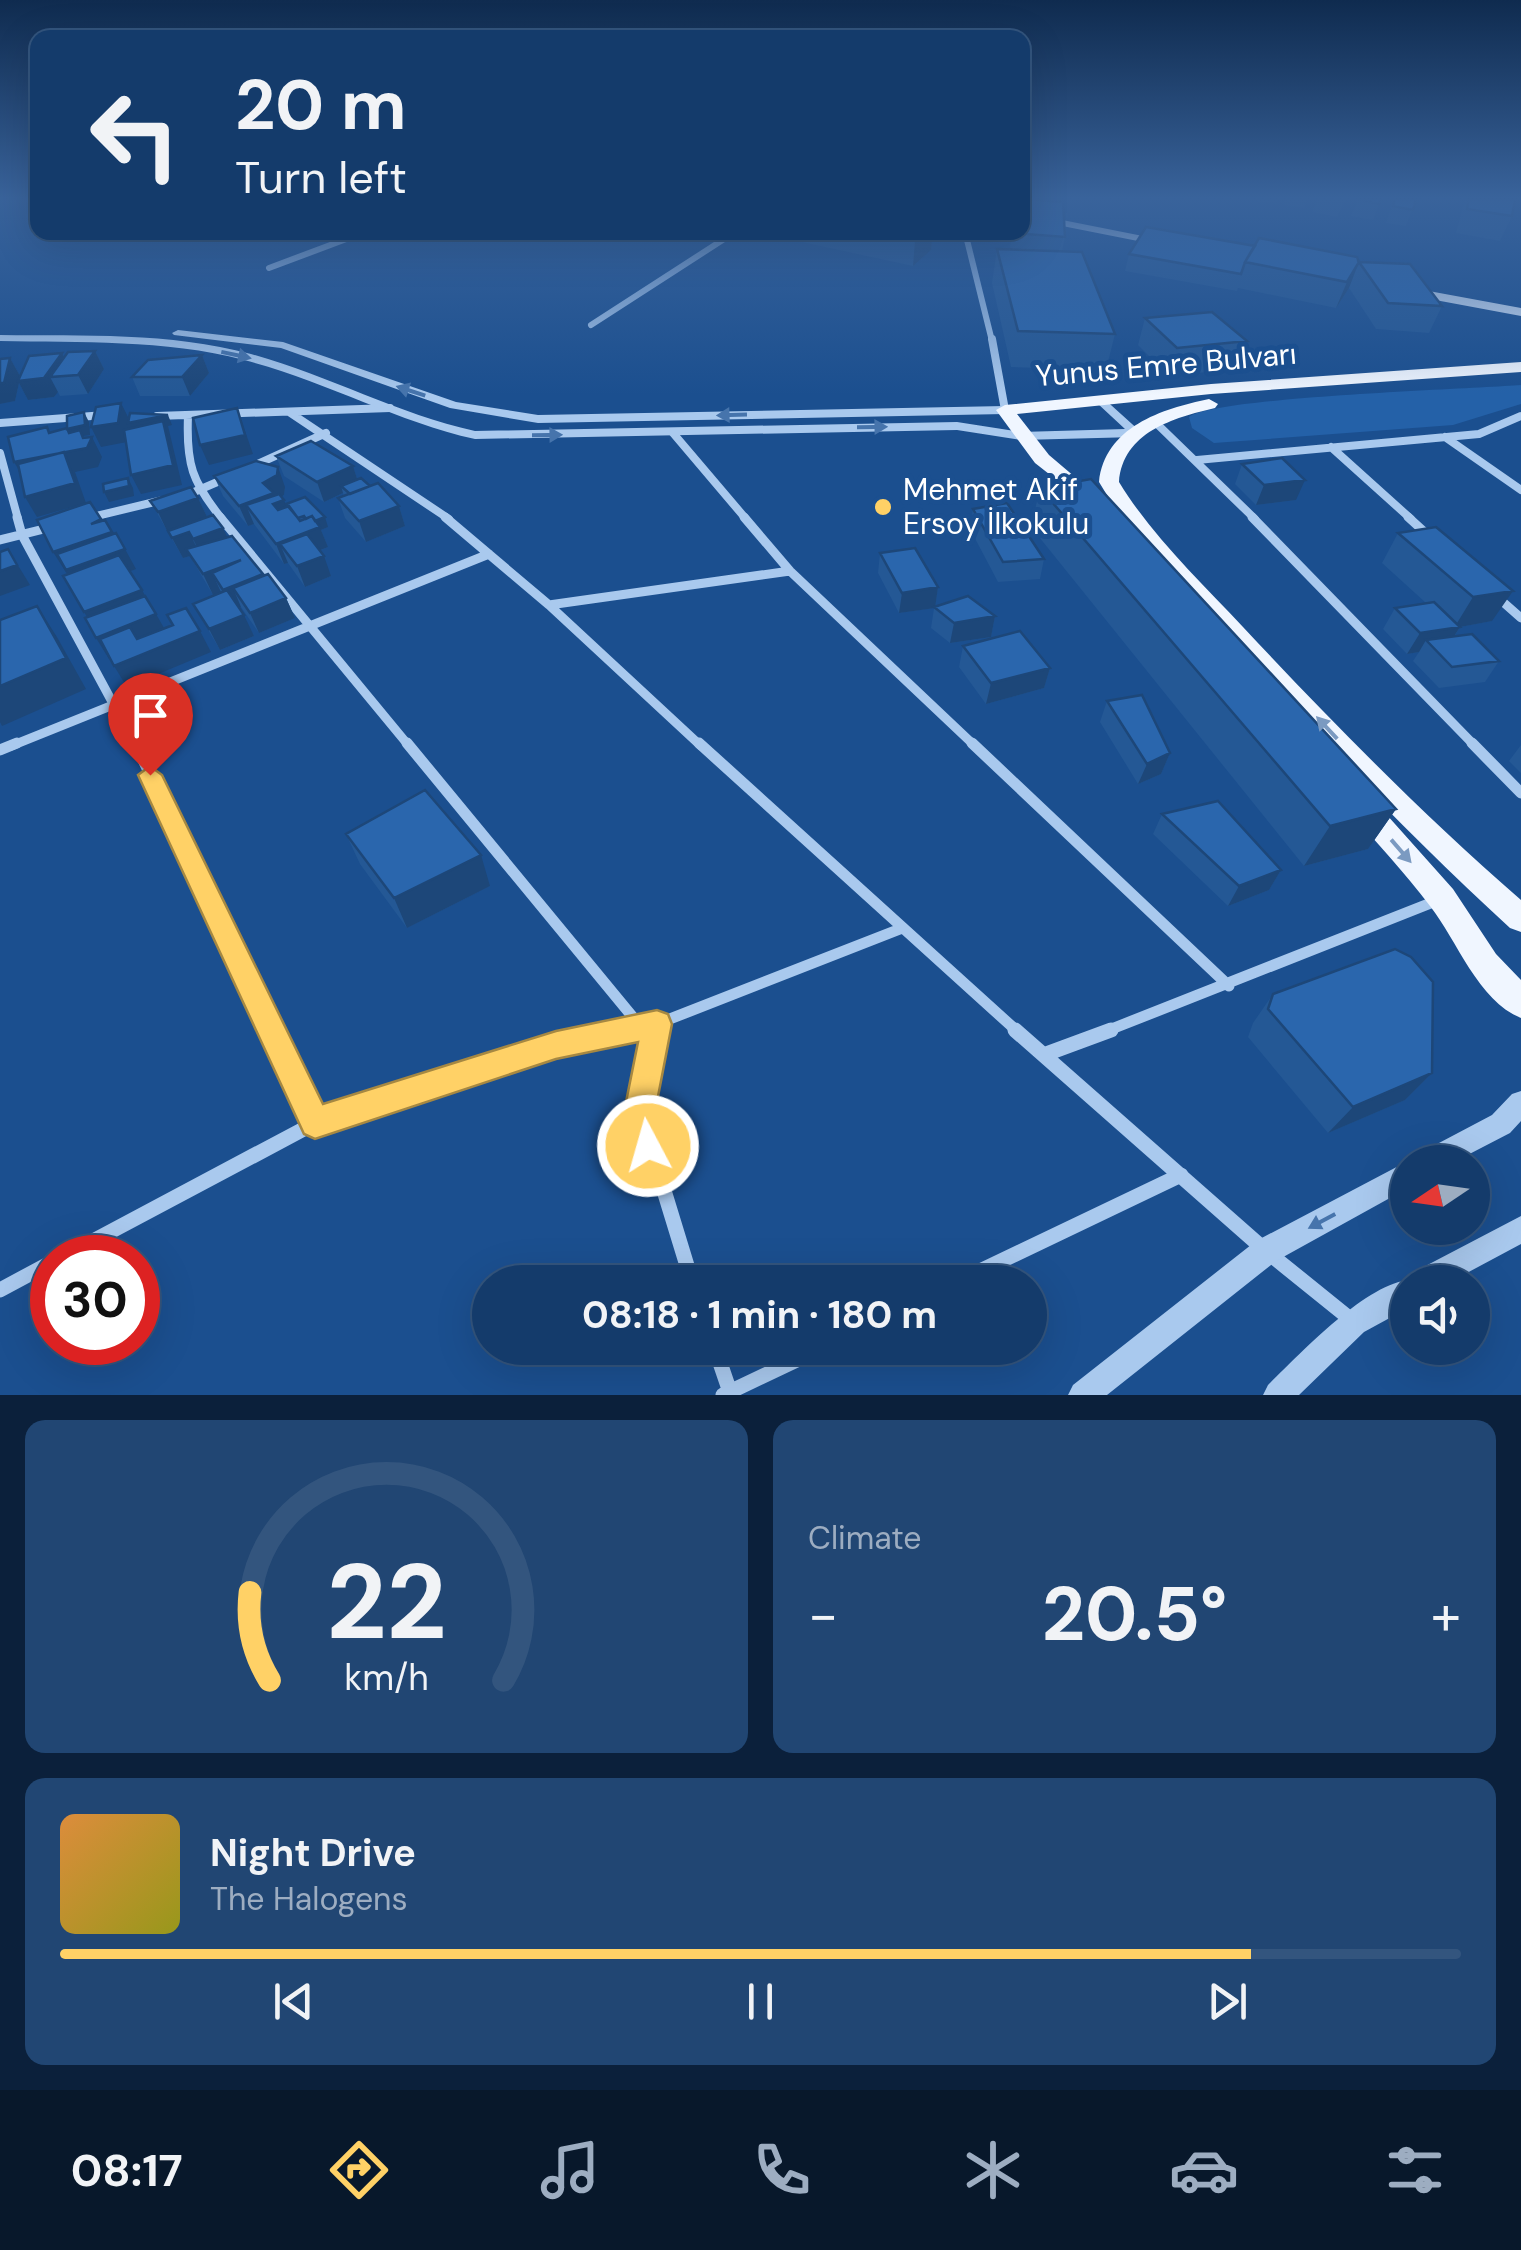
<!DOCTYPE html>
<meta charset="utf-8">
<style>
body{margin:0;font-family:"DM Sans",sans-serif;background:#214673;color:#f1f3f6;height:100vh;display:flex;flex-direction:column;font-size:38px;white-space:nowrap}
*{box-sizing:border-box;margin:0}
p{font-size:32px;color:#9dadc1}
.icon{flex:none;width:55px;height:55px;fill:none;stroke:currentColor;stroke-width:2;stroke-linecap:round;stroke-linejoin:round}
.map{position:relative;height:1395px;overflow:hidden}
.drawer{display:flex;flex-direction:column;gap:25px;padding:25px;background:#0b203b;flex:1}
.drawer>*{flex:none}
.top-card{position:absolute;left:30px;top:30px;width:1000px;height:210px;border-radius:20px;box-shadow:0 10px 40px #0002,0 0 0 2px #33557e;background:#143b6b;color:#f1f3f6;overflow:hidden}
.needle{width:65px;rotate:257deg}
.fabs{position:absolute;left:1390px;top:1145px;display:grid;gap:20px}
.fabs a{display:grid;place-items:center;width:100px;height:100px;border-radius:50%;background:#143b6b;box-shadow:0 10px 40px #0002,0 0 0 2px #33557e;font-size:50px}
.speed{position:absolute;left:30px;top:1235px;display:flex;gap:20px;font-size:50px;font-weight:700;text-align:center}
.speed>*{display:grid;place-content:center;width:130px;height:130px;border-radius:50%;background:#143b6b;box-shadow:0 10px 40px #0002,0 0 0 2px #33557e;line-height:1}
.speed .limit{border:15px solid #d22;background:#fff;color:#111}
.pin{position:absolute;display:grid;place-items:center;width:85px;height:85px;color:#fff;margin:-102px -42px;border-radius:50% 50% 50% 0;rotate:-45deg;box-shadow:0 0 10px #0007}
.pin .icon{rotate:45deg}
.me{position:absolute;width:110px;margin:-55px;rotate:354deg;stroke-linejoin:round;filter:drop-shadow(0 0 8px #0008)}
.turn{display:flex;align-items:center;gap:35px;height:210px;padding:0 40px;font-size:45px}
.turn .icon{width:130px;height:130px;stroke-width:2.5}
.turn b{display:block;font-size:70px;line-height:85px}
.big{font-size:75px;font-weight:700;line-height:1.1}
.drawer .tile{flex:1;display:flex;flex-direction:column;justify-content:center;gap:15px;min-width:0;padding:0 35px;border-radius:20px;background:#214673}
.drawer .dial{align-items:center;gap:0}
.dial svg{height:260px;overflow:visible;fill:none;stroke:#33557e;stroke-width:7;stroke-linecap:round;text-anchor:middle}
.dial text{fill:#f1f3f6;stroke:none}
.song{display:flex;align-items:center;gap:30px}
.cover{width:120px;height:120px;border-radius:15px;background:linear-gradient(135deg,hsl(30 70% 55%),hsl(60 70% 35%))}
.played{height:10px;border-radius:5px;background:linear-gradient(90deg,#ffd166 85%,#33557e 85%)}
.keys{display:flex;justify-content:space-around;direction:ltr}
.heat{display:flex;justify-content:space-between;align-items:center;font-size:55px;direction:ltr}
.drawer .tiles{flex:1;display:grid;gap:25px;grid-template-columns:1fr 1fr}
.tile:last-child{grid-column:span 2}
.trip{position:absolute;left:472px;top:1265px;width:575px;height:100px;border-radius:50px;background:#143b6b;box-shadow:0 10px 40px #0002,0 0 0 2px #33557e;font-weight:700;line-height:100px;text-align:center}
.tab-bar{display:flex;height:160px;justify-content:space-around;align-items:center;background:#08182b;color:#9dadc1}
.tab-bar .icon{width:70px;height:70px}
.tab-bar .active{color:#ffd166}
.tab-bar b{font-size:45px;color:#f1f3f6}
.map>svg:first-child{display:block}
.green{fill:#2461a8}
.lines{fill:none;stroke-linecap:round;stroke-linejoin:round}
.minor-far4{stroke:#a9c9ee;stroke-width:6}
.minor-far3{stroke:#a9c9ee;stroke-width:8}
.minor-far2{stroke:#a9c9ee;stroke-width:9}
.minor-far1{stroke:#a9c9ee;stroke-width:11}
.minor{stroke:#a9c9ee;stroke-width:15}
.tertiary{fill:#a9c9ee;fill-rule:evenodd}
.secondary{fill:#d6e6fa;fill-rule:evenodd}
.primary{fill:#f0f6ff;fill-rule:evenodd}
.wall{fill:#245895}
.shaded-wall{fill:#1d4779}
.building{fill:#2a66ad;stroke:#1d4779;stroke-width:2.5}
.oneway{fill:#4674ac}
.oneway2{fill:#7b9ac1}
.route{fill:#ffd166;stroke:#a68842;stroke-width:2.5}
.poi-dot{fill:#ffd166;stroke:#1b4f8f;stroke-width:4}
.labels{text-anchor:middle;stroke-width:10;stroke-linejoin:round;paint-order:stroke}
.street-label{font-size:30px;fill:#fff;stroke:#1b4f8f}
.poi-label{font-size:30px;fill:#fff;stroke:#1b4f8f;text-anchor:start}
</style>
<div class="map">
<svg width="1521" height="1395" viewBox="0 0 1521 1395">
<rect width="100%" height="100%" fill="#1b4f8f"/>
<path class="green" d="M1521,385V404L1453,425L1214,443L1192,428L1189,417C1214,397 1471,389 1521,385Z"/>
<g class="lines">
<path class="minor-far4" d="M965,232L992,341
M269,268L365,232
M591,325L735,232"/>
<path class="minor-far3" d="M992,339L1005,410
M289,412L449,519
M157,416L390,408
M188,416C186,464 192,482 222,519
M1154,421L1255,519
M0,423L105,415
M673,433L746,519
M1445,437L1521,490
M1331,447L1411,519
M0,453L18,519
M1197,460L1479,434L1521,416
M249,468L326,433
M194,492L229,477
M88,518L163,500"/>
<path class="minor-far2" d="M17,517L22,535L136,746
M220,517L409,746
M445,517L549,605L701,746
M744,517L790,571L975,746
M1252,517L1475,746
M1408,517L1430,537
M88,518L92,517
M0,540L52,527
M1495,595L1521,618
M549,605L790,571
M11,746L489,554"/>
<path class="minor-far1" d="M135,743L272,1032
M407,743L641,1027
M699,743L1018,1032
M972,743L1229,986
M1472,743L1521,793
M0,750L17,743
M617,1032L657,1024L900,929
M655,1032L657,1024
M1104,1032L1441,899"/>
<path class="minor" d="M271,1030L315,1123
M656,1030L640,1112L692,1282
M1015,1030L1266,1251L1354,1322
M1046,1054L1111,1030
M61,1258L315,1123L556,1045L629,1030
M957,1282L1181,1175
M0,1290L52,1262
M715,1348L730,1392
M723,1395L822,1348"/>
<path class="tertiary" d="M178,330L283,342L456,402L538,415L1005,406L1011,410L1005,414L538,423L450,408L281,348L174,335L172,333Z
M0,335C84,336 169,332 251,354C328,375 397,414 475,431L957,422L1021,432L1125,429L1097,403V397L1101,396L1142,433L1136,437L1021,440L957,430L475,439C395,421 323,380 244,360C164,339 81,343 0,341Z
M1521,1091V1121L1510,1133L1454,1162H1416L1420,1153L1492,1115L1512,1094Z
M1408,1161L1411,1162H1408V1188L1276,1261L1107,1395H1068L1073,1385L1256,1241Z
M1521,1216V1244L1450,1282H1408V1308L1364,1332L1299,1395H1263L1268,1385C1299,1355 1368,1281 1411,1280L1414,1272Z"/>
<path class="secondary" d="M1022,212L1163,240L1169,243L1163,246L1022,218Z
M1407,287L1521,308V316L1403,294L1401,291Z"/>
<path class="primary" d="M1521,362V372L1211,394L1017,414L1049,455L1102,500V508L1095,510L1035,463L996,410L1005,405L1211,384Z
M1209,399L1218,404L1215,408C1173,418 1123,432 1119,482C1152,536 1200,581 1243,627C1332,722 1423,815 1521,900V932L1510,928C1411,837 1319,741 1229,641C1184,590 1133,540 1099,482C1105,427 1161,409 1209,399Z
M1360,793L1370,796L1453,889L1496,954L1521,980V1018C1478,1001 1457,940 1430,906C1405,873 1377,843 1350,812L1346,804L1350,796Z"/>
</g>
<path class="wall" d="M1258,199H1278L1276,204L1257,201Z
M1286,199H1308L1304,208L1284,205Z
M1317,199H1346L1337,217L1312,212Z
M1358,199H1381L1373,220L1351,216Z
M1394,199H1416L1406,226L1386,223Z
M1465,199H1515L1512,216L1500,241L1456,233Z
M789,232H933L931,250L913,266L788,239Z
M1011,232L1065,237L1062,251L1115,334L1106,370L1011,367L992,283L997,249L1010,250Z
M1255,246L1359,262L1349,288L1336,308L1238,288L1237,291L1125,271L1129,254Z
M1359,262L1442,306L1429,333L1376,329L1349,288Z
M1145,318L1247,341L1237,369L1169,376L1138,345Z
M95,351L104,369L88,394L60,396L58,392L54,397L28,400L19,383L15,401L0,404V359L10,358L20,376L62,353L64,357Z
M202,355L209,373L190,396H140L132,377Z
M276,456L353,466L357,479L370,486L399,506L405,526L366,542L345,518L338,498L344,496L343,493L324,502L284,476Z
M1242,464L1296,500L1256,505L1235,484Z
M214,476L285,487L284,495L281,497L286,507L328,527L321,530L328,547L319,551L331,576L305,587L288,563L284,564L254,524L248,526L223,496Z
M1040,488L1396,809L1368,849L1304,866L1031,527Z
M198,498L207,517L286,598L295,618L259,633L241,607L239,608L254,636L220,650L193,604L221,593L213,595L190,556L183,558L150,501Z
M973,509L1044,559L1040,579L998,582L970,529Z
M1436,527L1492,621L1460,627L1454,637L1499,661L1485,682L1439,688L1413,661L1419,652L1407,654L1383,629L1395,608L1426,603L1382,563L1398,533Z
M880,553L938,587L935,607L995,616L991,637L950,643L931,628L934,608L899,613L878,573Z
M963,646L1050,668L1044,688L986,704L959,667Z
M1107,701L1170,753L1161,774L1138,784L1100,722Z
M1521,745V773L1509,761Z
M1162,814L1281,870L1269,890L1228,906L1153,834Z
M346,834L490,886L407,928L360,864Z
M1273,994L1432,1073L1405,1100L1328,1133L1248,1037L1253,1023Z"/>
<path class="shaded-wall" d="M925,232H933L931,250L913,266L915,241Z
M1359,262L1349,288L1336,308L1347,282Z
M95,351L104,369L88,394L78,375Z
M62,353L71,371L50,377L58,392L54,397L28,400L19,383L15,401L0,404V383L10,358L20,376Z
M202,355L209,373L190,396L182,377Z
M121,403L131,423L168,415L172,425L168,426L182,485L141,494L131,475L132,433L130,428L127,442L101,447L91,427Z
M237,408L253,454L209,465L200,445Z
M84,412L89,422L90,435L83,436L88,446L92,437L102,457L98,467L75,472L86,503L37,517L25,497L26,482L14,462L67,428Z
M353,466L359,485L341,486L343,493L324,502L317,482Z
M278,467L285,487L284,495L276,500H284L292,520L246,505L254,524L248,526L239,506Z
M128,478L133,488L134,496L109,502L104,492Z
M1305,480L1296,500L1256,505L1264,485Z
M198,498L208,519L168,533L158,512Z
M399,506L405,526L366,542L359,521Z
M325,517L328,527L321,530L328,547L293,561L280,544L288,563L284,564L276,544L309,523Z
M101,519L108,533L112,532L122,550L125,549L136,569L78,591L53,552Z
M223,528L232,548L203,559L193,539Z
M189,532L199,552L186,549L190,556L183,558L172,538Z
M8,549L30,585L0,596V571Z
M324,556L331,576L305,587L297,566Z
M241,560L263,574L272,594L233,588L241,607L233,610L223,590L212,573L221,592L213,595L203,574Z
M938,587L935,608L899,613L902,593Z
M142,590L153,610L97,633L84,612Z
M1513,591L1492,621L1460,627L1447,647L1426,640L1419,652L1407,654L1420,633L1454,628L1473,597Z
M286,598L295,618L259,633L250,613Z
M37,606L57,637L86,689L2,726L0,722V686Z
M156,614L168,635L200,631L211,652L127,687L114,666L140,646L109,659L96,638Z
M244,615L254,636L220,650L209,629Z
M995,616L991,637L950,643L954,623Z
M1050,668L1044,688L986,704L991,683Z
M1170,753L1161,774L1138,784L1147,764Z
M1396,809L1368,849L1304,866L1330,826Z
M481,855L490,886L407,928L394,898Z
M1281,870L1269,890L1228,906L1239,886Z
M1432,1073L1405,1100L1328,1133L1353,1107Z"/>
<path class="building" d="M1022,199L1063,202L1065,237L1014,233L1022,232Z
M1358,199H1381L1379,204Z
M1395,199H1416L1413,210L1393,206Z
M1469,199H1515L1512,216L1467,209Z
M1146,227L1255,246L1245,262L1241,274L1129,254Z
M873,232H925L915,241Z
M1259,238L1357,257L1359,262L1347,282L1245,262Z
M997,249L1082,252L1115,334L1018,331Z
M1359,262L1410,264L1442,306L1388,303Z
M1212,312L1247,341L1177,348L1145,318Z
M95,351L78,375L50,377L68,352Z
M62,353L44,378L18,381L29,356Z
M202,355L182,377H132L148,360Z
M10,358L4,383H0V359Z
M121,403L118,423L91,427L96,407Z
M237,408L245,435L200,445L193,418Z
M84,412L85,425L67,429V416Z
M130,413L168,415L128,423Z
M163,421L173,465L131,475L124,430Z
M47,427L49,433L67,428L69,433L80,430L83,438L92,437L87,448L14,462L8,437Z
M311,441L353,466L317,482L276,456Z
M64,452L75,483L25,497L18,464Z
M1282,458L1305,480L1264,485L1242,464Z
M256,461L278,467L277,475L263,483L274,493L239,506L214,476Z
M128,478L129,486L104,492L103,484Z
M361,478L370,486L350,494L341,486Z
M1091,479L1396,809L1330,826L1040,488Z
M378,483L399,506L359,521L338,498Z
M191,487L198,498L158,512L150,501Z
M279,494L284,500L273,504L278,510L289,506L300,521L312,516L320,527L276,544L246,505Z
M305,497L325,517L315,521L312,516L306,519L304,516L298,518L286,504Z
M90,502L101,519L91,524L105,520L112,532L53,552L37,520Z
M1007,503L1044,559L1003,562L973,509Z
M213,515L223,528L193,539L189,532L172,538L168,531Z
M1436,527L1513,591L1473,597L1398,533Z
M116,533L125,549L66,570L57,554Z
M307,534L324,556L297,566L280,544Z
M232,536L263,574L223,590L212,573L241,560L203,574L186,549Z
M915,548L938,587L902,593L880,553Z
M8,549L17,565L0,571V552Z
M119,555L142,590L84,612L63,576Z
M268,574L286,598L250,613L233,588Z
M227,590L244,615L209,629L193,604Z
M145,596L156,614L96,638L85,618Z
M968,596L995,616L954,623L934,607Z
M1434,602L1460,627L1420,633L1395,608Z
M37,606L66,658L0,686V620Z
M186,608L200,631L114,666L100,639L130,627L137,639L173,625L167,615Z
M1020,631L1050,668L991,683L963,646Z
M1472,634L1499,661L1452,667L1426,640Z
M1142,695L1170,753L1147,764L1107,701Z
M425,790L481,855L394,898L346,834Z
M1218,801L1281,870L1239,886L1162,814Z
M1395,949L1411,957L1433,982L1432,1073L1353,1107L1268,1009L1273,994Z"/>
<defs><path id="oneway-solid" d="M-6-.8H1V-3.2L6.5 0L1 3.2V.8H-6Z" transform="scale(2.5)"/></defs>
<g class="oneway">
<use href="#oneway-solid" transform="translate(236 355) rotate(12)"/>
<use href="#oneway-solid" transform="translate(411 391) rotate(-162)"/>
<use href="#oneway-solid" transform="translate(732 415) rotate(178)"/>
<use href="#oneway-solid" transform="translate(872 427) rotate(-1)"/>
<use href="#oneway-solid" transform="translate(547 435) rotate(-1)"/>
<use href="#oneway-solid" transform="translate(1322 1221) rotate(152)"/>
</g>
<g class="oneway2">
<use href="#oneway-solid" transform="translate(1327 728) rotate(-133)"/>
<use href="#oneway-solid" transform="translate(1401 851) rotate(49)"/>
</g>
<linearGradient id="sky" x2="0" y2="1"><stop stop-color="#0f2b4f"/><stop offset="0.5" stop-color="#39639b"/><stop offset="1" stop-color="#39639b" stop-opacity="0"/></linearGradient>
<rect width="1521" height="395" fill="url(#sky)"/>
<path class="route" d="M150,766L162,775L323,1104L556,1031L657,1010L668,1014L672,1024L655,1112L665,1146L660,1158L648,1162L637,1158L624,1112L638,1042L556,1059L315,1139L304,1134L138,775Z"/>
<circle class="poi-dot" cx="883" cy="507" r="10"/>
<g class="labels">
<g class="street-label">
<text transform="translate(1166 365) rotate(-5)" y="10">Yunus Emre Bulvarı</text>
</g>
<g class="poi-label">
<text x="903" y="500">Mehmet Akif<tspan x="903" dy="34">Ersoy İlkokulu</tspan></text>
</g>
</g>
</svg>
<div class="fabs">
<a><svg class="needle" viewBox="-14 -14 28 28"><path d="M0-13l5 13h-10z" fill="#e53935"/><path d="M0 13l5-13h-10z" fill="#9dadc1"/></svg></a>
<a><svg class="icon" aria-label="sound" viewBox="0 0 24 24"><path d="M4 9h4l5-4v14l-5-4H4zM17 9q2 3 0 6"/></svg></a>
</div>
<div class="speed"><div class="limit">30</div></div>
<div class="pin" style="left:150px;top:775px;background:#d93025"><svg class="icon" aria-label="arrive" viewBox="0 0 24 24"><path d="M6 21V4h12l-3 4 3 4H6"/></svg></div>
<svg class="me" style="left:648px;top:1146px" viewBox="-20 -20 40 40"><circle r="17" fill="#ffd166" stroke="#fff" stroke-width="3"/><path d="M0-11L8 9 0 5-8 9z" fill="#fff"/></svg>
<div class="trip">08:18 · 1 min · 180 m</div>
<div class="top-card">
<div class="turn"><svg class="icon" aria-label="left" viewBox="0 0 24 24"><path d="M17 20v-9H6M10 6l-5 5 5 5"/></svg><div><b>20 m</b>Turn left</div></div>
</div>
</div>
<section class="drawer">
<div class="tiles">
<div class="tile dial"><svg viewBox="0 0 100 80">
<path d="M14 69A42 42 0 1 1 86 69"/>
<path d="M14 69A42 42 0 0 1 8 42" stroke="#ffd166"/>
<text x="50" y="56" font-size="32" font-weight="700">22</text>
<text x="50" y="72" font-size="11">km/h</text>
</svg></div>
<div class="tile"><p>Climate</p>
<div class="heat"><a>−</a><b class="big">20.5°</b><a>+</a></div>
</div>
<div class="tile">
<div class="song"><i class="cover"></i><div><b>Night Drive</b><p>The Halogens</p></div></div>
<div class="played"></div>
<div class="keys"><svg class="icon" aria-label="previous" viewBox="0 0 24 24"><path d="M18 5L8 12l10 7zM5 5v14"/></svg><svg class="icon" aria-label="pause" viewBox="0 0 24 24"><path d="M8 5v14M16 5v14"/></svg><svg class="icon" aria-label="next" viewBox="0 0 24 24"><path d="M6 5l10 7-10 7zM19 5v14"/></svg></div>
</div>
</div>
</section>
<nav class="tab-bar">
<b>08:17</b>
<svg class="icon active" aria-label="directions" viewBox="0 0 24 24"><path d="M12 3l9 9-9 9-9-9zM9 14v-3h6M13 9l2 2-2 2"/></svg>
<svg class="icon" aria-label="music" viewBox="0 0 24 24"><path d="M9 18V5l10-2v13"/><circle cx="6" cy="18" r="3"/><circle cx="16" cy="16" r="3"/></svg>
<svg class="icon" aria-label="phone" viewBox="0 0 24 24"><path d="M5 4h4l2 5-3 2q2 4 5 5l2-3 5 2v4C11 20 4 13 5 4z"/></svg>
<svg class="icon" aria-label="climate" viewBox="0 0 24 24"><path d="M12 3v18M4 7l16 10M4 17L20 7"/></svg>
<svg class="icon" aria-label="car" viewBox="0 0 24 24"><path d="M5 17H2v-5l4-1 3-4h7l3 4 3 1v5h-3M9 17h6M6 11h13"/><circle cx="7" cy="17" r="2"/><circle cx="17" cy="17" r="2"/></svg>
<svg class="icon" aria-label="filters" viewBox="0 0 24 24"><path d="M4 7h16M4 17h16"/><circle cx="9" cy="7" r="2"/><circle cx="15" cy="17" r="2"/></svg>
</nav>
